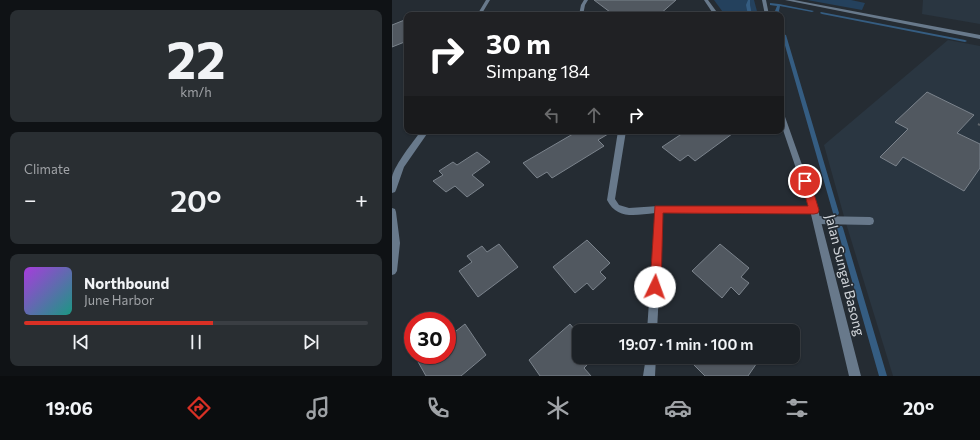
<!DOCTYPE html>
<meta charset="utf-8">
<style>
body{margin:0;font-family:Commissioner,sans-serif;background:#292e32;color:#f1f3f6;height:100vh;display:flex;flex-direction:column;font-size:15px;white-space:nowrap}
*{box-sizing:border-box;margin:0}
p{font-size:13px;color:#a0a3a7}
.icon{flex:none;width:22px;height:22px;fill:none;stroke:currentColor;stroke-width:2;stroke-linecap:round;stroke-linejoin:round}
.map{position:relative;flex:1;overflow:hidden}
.sheet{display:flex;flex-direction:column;gap:10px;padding:10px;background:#0f1215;width:392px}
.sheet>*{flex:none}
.banner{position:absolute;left:12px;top:12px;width:380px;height:122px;border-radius:8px;box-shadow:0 1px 3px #0004,0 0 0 1px #3a3e43;background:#202124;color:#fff;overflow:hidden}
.speed{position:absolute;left:12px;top:312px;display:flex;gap:8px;font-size:20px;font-weight:700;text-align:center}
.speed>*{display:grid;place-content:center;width:52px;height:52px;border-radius:50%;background:#1c2126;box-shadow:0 1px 3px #0004,0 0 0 1px #3a3e43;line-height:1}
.speed .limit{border:6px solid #d22;background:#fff;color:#111}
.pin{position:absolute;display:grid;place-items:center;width:34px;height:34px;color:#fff;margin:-17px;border:2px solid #fff;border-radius:50%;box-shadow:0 1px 4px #0007}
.me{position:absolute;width:44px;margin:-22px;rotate:3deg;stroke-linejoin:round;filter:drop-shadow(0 0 3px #0008)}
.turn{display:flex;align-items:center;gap:14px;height:84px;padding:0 16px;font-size:18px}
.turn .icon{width:52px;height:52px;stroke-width:2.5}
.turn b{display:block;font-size:28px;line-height:34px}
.lanes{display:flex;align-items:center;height:38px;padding:0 16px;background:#0003;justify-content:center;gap:20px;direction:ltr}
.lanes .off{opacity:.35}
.big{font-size:30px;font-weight:600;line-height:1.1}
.sheet .card{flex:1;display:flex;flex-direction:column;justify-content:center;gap:6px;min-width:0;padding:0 14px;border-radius:8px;background:#292e32}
.sheet .dial{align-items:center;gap:0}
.dial b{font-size:52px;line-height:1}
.song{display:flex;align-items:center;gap:12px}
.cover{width:48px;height:48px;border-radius:6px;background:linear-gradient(135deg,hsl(280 70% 55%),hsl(170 70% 35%))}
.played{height:4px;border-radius:2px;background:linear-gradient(90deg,#d93025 55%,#3a3e43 55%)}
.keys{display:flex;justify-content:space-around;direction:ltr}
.heat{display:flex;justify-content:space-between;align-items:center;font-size:22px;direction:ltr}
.trip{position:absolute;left:180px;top:324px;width:228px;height:40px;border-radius:8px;background:#1c2126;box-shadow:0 1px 3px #0004,0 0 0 1px #3a3e43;font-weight:600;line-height:40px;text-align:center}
.tab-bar{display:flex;height:64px;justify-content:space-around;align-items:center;background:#0b0d0f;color:#a0a3a7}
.tab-bar .icon{width:28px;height:28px}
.tab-bar .on{color:#d93025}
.tab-bar b{font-size:18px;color:#f1f3f6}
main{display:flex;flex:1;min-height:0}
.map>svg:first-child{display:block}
.built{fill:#2a3641}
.green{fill:#24415d}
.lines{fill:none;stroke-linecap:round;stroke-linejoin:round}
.stream{fill:#355d82;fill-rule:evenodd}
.building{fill:#515860;stroke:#7b838c}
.path{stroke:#5f656b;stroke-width:2;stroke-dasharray:2.5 2.5;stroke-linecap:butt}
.service{fill:#68798b;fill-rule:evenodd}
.minor{fill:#68798b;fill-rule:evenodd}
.tertiary{fill:#68798b;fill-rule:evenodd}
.route{fill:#d93025;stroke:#8d1f18}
.labels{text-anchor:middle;stroke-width:3;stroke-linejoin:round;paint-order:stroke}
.street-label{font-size:14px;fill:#d2d6db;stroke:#252c33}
</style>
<main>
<section class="sheet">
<div class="card dial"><b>22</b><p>km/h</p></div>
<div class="card"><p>Climate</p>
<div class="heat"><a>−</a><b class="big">20°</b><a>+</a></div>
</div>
<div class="card">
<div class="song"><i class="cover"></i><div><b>Northbound</b><p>June Harbor</p></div></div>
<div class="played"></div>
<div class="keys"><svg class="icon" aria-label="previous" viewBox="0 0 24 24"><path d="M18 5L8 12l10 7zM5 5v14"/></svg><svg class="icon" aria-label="pause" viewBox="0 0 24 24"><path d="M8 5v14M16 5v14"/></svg><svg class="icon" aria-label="next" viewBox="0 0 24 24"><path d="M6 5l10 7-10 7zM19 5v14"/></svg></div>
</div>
</section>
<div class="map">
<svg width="588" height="376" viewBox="0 0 588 376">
<rect width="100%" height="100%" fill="#252c33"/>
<path class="built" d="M531,0H588V24L530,14Z
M556,40L588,46V376H501L453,220L432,145Z"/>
<path class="green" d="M322,0H362L366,15H333Z
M415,0H459L473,3L470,10Z"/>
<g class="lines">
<path class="stream" d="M356,0H358V5L360,15H356L354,5Z
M378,3L387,4L422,11L420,12L388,6L387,11L389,15H385L383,11L385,6L378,5Z
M429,12L573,40L575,41L573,42L430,14L428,13Z
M389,22L391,23L392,32L389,31Z
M391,34L394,35L447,213L446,215H442L441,213L390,35Z
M446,226H450L451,228L495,376H487L445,228Z"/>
</g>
<path class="building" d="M202,0H284L267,15H222Z
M15,19V41L0,47V25Z
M535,92L582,115L565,133L588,144V168L572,191L511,157L504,166L488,157L516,129L503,122Z
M186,131H221L206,140L212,146L160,178L155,172L145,178L131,163Z
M294,131H344L303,161L296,155L288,161L270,147Z
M85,152L98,162L80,175L92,185L75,197L63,186L54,192L41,181L51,175L47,171L61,162L65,165Z
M195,240L218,263L208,272L214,278L201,290L195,283L183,293L161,267Z
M107,244L126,267L86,297L67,271L80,262L75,256L90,246L95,252Z
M328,244L357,268L349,277L357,283L347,295L339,287L330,298L300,271Z
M73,324L94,355L69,376H34L25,360L32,355H55V338Z
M178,324L187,335V357H203L192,368L199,376H148L137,360Z
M308,357H369L356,376H313L301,364Z"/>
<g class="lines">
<path class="path" d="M586,124L588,125"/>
<path class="service" d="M94,0H98L89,15H85Z
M192,0H196L193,5L191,15H187L189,5Z
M425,216L478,217L481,218L482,221L481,224L478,225L425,224L422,223L421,220L422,217Z"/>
<path class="minor" d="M29,131H37L12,167L4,190L3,192L0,193C0,188 0,182 0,177C3,164 21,142 29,131Z
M226,131H234L223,199L227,205L237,208L267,206H422L425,208L426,210L425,212L422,214L271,213L265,331H255L263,213C244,215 225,220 215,200Z
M0,208L3,209L4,212L8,243L5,271L3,274L0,275Z
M254,357H264L263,376H251Z"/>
<path class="tertiary" d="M312,0H316L327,15H322Z
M370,0H374L377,15H373Z
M393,0H402L588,35V39Z
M389,112L392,114L426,210L469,376H457L418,210L389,124Z"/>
</g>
<path class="route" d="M413,178L418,181L427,210L426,213L422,214L271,213L269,287L267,290L263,292L259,290L258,287L263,206H416L409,181Z"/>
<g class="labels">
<g class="street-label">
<text transform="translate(453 275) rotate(76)" y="5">Jalan Sungai Basong</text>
</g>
</g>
</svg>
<div class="speed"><div class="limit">30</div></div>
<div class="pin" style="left:413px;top:181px;background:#d93025"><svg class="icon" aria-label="arrive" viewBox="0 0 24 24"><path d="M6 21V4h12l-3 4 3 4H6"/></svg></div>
<svg class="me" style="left:263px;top:287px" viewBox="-20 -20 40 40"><circle r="19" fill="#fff"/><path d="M0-13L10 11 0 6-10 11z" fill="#d93025"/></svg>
<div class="trip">19:07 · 1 min · 100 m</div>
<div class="banner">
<div class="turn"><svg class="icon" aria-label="right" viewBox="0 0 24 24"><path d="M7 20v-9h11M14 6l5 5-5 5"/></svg><div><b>30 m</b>Simpang 184</div></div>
<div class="lanes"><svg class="icon off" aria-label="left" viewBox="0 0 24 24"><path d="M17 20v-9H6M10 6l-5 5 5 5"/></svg><svg class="icon off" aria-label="ahead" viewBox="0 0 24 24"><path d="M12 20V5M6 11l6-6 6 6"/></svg><svg class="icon" aria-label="right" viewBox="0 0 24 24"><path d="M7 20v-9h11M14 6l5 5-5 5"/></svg></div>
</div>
</div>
</main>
<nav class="tab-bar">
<b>19:06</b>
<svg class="icon on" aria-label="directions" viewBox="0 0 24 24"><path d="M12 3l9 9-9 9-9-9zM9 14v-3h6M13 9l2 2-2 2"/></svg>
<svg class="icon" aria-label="music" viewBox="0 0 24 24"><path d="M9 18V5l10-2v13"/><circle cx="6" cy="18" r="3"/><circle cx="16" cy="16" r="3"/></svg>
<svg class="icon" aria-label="phone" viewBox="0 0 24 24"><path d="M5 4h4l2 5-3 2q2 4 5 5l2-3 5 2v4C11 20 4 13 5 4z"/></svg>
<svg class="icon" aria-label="climate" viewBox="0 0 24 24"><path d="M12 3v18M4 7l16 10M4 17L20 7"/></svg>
<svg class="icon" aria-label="car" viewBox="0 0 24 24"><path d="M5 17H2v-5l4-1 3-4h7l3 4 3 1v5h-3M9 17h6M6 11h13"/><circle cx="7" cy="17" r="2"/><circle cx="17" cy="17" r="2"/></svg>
<svg class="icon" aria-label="filters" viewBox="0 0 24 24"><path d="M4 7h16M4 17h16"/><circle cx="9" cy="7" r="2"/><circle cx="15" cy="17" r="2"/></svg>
<b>20°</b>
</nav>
